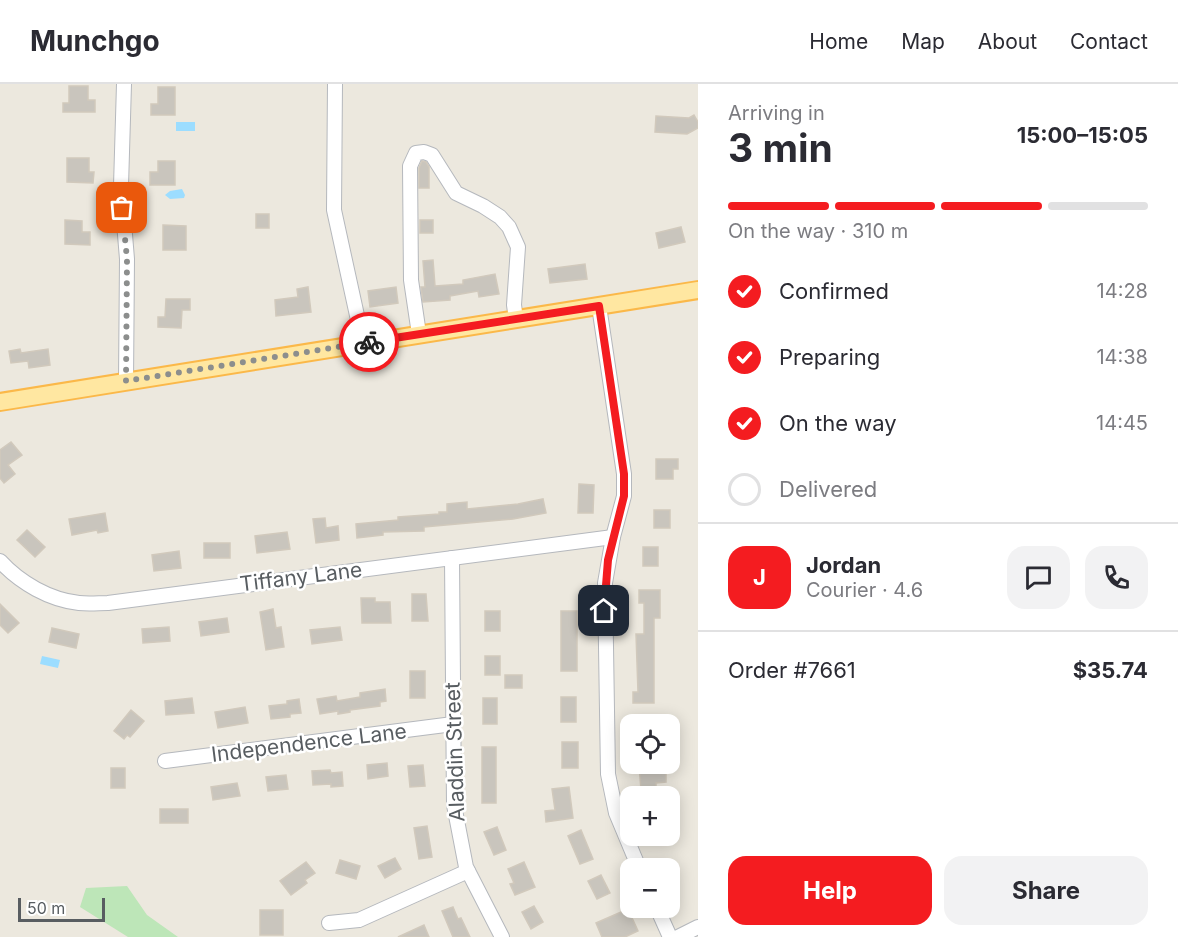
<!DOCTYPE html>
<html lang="en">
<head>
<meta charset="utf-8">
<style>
	:root { --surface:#fff; --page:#f2f2f3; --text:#2b2b33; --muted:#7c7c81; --line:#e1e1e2; --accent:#f41c20 }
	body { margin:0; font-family:Inter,sans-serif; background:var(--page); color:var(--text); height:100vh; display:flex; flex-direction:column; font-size:22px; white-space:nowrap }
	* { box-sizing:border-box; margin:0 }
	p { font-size:20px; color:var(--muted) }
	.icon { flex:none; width:33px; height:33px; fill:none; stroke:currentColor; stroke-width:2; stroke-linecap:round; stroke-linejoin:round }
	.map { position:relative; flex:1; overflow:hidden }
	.panel { display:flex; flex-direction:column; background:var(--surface); width:480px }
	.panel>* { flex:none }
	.tools { position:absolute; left:620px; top:630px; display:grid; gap:12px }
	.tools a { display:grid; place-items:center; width:60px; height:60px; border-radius:12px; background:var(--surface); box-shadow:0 3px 15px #0003; font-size:30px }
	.scale { position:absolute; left:18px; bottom:15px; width:87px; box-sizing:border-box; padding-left:6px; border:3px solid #585d61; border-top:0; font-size:16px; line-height:21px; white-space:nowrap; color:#585d61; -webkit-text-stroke:4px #fff; paint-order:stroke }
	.pin { position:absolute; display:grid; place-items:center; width:51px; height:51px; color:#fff; margin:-26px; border-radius:12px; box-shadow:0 3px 9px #0006 }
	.courier { position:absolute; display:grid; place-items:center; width:60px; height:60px; margin:-30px; border:4px solid #f41c20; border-radius:50%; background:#fff; color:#222; box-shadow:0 2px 8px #0007 }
	.summary em { font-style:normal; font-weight:700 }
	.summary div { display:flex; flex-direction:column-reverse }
	.summary { display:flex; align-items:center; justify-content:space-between; height:102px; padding:0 30px }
	h1 { font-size:39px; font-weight:700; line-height:45px }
	.bar { display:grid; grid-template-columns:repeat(4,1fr); gap:9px 6px; align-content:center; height:72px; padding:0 30px }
	.bar i { height:8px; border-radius:4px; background:var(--line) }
	.bar .current { background:var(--accent) }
	.bar p { grid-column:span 4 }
	.line { display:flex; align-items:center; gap:15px; padding:0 30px; border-top:2px solid var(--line) }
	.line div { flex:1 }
	.round { display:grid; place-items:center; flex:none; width:63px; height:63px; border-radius:18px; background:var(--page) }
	ol { padding:0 30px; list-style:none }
	li { display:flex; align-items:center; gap:18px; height:66px }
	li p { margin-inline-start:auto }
	li .icon { padding:6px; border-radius:50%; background:var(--accent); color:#fff; stroke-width:4 }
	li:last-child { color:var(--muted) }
	li i { width:33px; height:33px; border:3px solid var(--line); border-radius:50% }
	.button { display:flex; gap:12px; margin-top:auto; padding:12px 30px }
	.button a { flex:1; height:69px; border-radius:18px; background:var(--accent); color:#fff; font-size:24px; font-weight:700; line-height:69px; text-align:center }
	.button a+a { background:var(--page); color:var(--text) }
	header { display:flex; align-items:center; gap:36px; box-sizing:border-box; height:84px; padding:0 30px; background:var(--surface); border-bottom:2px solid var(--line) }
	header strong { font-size:28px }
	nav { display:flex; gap:33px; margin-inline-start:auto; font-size:21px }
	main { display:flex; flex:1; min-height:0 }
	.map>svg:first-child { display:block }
	.green { fill:#bde6b8 }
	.water { fill:#9cddff }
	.building { fill:#c9c5bd; stroke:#d1c9bc; stroke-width:1.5 }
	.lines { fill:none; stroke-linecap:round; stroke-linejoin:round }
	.minor-casing { stroke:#b5b8bd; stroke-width:16 }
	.major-casing { stroke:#fbb849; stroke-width:20 }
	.minor { stroke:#fff; stroke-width:14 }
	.major { stroke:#ffe7a1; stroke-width:16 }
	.done { stroke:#8c8e8d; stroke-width:6; stroke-dasharray:0 10.8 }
	.route { stroke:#f41c20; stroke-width:8 }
	.labels { text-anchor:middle; stroke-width:5; stroke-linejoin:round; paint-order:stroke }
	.street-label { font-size:21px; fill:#585d61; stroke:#fff }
</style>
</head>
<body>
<header>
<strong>Munchgo</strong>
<nav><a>Home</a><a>Map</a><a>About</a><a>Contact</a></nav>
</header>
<main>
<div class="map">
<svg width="698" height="853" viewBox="0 0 698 853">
	<rect width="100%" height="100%" fill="#ece8de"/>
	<polygon class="green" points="127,802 147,831 178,853 128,853 80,823 86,804"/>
	<g class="water">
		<rect x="176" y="38" width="19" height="9"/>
		<polygon points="182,105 185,111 184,114 170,115 165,111 170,107"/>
		<polygon points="42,572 60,576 58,584 40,580"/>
	</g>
	<g class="building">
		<polygon points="69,2 88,2 88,16 95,16 95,28 63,28 63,19 69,19"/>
		<polygon points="158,3 175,3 175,31 151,31 151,20 158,20"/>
		<polygon points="694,31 698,38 698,44 687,50 655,48 656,32 689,34"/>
		<polygon points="67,74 89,74 89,88 94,88 93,99 67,98"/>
		<polygon points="158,77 175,77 175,101 150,101 150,88 158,88"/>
		<polygon points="422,77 426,78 429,83 429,104 419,104 419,84"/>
		<rect x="256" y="130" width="13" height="14"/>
		<polygon points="65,136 82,137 82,148 90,148 90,161 65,160"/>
		<rect x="420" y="136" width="13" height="13"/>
		<polygon points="163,141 186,142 186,166 163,166"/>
		<polygon points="681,143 685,158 659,164 656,149"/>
		<polygon points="433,176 435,202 463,200 463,196 495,190 499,210 479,213 478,207 450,212 450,216 423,218 421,203 425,203 423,177"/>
		<polygon points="585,180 587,195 550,199 548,185"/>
		<polygon points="308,203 311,228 276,232 275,216 298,213 297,205"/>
		<polygon points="396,203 398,219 370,223 368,207"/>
		<polygon points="166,215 190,215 190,226 182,226 181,244 158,243 158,233 165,233"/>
		<polygon points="20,265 21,269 48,265 50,281 29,284 28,277 11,279 9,267"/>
		<polygon points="11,358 22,371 8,381 15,390 4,399 0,394 0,366"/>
		<polygon points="656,375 678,375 678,385 673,385 673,395 656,395"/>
		<polygon points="579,400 594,401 593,429 578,429"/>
		<polygon points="543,415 546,429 513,435 424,443 424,447 383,448 383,451 357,454 356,440 398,436 398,433 439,430 439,428 447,428 447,420 467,418 467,425 518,420"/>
		<rect x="654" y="426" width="16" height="18"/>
		<polygon points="105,429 108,447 98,449 97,446 72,451 69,435"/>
		<polygon points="325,434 326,444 338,442 339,456 316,459 313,435"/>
		<polygon points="27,446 45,463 35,473 17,456"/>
		<polygon points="287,448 290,465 257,469 255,452"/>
		<rect x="204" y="459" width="26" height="15"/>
		<rect x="643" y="463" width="15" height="19"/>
		<polygon points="179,467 181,484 154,487 152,471"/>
		<polygon points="639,506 660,506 660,534 654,534 654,619 633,619 633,608 638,608 636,550 644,550 644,519 639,519"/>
		<polygon points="412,510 426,510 428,537 412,537"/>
		<polygon points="361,514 375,514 375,518 390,518 391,539 362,539"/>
		<polygon points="0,520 19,539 8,549 0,541"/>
		<polygon points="273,525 276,544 281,543 284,563 266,566 260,528"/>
		<rect x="485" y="527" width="15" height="20"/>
		<rect x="561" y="527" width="16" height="60"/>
		<polygon points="227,534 229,548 201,552 199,538"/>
		<polygon points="169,543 170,557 143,559 142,545"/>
		<polygon points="340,543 342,556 312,560 310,546"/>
		<polygon points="52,544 79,550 76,564 49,558"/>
		<rect x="485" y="572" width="15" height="19"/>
		<rect x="410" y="587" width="15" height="27"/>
		<rect x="505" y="591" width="17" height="13"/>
		<polygon points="385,605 386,617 380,618 380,622 350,626 350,628 338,630 338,627 320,630 317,615 336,612 337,617 360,613 360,609"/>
		<rect x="561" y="613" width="15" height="25"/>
		<polygon points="192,614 194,629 166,631 165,617"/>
		<rect x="483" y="614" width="14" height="26"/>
		<polygon points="299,615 301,629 290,630 290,633 271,635 269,622 287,620 287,617"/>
		<polygon points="245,623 248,639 218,644 215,628"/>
		<polygon points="131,626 144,637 130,653 127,651 124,655 114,647"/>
		<rect x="562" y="658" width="16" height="26"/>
		<rect x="482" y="663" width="14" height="56"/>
		<polygon points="387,679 388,692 368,695 367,681"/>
		<polygon points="639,680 655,680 655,683 666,682 666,698 656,699 656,706 641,706"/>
		<polygon points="423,681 425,702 410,703 408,682"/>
		<rect x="111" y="684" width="14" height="20"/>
		<polygon points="330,686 331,689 342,688 343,702 331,703 331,700 313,701 312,687"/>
		<polygon points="286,691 288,705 268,707 266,693"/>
		<polygon points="237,699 240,712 213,716 211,703"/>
		<polygon points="569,703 573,734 546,738 545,727 555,726 552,705"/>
		<rect x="160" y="725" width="28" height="14"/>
		<polygon points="427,742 432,773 419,775 414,744"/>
		<polygon points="497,743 506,766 494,771 484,748"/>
		<polygon points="581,746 593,775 580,780 568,752"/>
		<polygon points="395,774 401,785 385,794 378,782"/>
		<polygon points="340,776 360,782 356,795 336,789"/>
		<polygon points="306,778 315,789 305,796 307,799 291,811 280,797"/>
		<polygon points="524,778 535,803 515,811 510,800 514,799 508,785"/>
		<polygon points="601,791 610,809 597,815 588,797"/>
		<polygon points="534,822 543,838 531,845 522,828"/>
		<polygon points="453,823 458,835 461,834 470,853 453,853 442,827"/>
		<polygon points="628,825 638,847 625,853 602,853 596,839"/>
		<rect x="260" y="826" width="23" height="25"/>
		<polygon points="424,841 429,853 398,853"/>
	</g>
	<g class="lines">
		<g class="minor-casing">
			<g id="minor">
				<polyline points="124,0 121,102 127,175 126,297"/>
				<polyline points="335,0 334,126 363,259"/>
				<polyline points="599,222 624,390 624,412 613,453 605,499 608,690 616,729 639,784"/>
				<polyline points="419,250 411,196 410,82 416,69 424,68 432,71 456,109 483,122 500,133 509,143 518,163 514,221 516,235"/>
				<polyline points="452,474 454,721 466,783 502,853"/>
				<path d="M 0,477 C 20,499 50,516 79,519 C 89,520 99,519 108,519 L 613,453"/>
				<polyline points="165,677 453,640"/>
				<polyline points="657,824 670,853"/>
				<polyline points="329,839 359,836 468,787"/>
				<polyline points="678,853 698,843"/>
			</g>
		</g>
		<g class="major-casing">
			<polyline id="major" points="0,318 698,206"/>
		</g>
		<use href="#minor" class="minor"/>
		<use href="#major" class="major"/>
	</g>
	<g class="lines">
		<polyline class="done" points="122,124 127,175 126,297 369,258"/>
		<polyline class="route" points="369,258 599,222 624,390 624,412 608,476 604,527"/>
	</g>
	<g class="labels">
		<g class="street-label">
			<text transform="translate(301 493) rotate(-7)" y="7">Tiffany Lane</text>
			<text transform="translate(309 659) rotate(-7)" y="7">Independence Lane</text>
			<text transform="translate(455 668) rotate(-92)" y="7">Aladdin Street</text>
		</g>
	</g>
</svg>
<div class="tools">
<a><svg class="icon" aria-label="locate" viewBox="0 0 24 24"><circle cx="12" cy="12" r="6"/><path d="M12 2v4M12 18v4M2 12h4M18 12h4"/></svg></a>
<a>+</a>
<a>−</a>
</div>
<div class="scale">50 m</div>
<div class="pin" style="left:122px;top:124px;background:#ea580c"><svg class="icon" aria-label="bag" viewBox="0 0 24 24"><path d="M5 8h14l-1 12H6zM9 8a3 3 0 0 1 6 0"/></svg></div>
<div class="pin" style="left:604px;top:527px;background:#1f2937"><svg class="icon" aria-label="home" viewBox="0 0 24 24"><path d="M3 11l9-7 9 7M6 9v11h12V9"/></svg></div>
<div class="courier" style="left:369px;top:258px"><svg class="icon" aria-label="bike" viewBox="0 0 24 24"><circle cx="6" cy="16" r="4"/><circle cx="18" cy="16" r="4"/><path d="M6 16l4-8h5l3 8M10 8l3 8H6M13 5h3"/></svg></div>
</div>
<section class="panel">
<div class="summary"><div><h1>3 min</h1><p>Arriving in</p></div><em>15:00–15:05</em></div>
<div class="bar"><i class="current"></i><i class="current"></i><i class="current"></i><i></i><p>On the way · 310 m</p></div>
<ol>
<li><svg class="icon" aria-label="check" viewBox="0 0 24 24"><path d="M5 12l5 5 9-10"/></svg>Confirmed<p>14:28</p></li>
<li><svg class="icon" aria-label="check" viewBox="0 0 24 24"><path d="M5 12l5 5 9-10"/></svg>Preparing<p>14:38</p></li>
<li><svg class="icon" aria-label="check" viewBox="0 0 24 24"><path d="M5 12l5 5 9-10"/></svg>On the way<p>14:45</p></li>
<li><i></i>Delivered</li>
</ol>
<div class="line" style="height:108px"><b class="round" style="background:var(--accent);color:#fff">J</b><div><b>Jordan</b><p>Courier · 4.6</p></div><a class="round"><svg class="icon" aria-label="chat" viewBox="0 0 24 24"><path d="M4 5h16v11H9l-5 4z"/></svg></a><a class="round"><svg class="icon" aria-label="phone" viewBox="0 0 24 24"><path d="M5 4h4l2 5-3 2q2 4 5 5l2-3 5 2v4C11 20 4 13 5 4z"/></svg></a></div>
<div class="line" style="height:78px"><div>Order #7661</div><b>$35.74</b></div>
<div class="button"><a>Help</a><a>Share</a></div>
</section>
</main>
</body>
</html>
